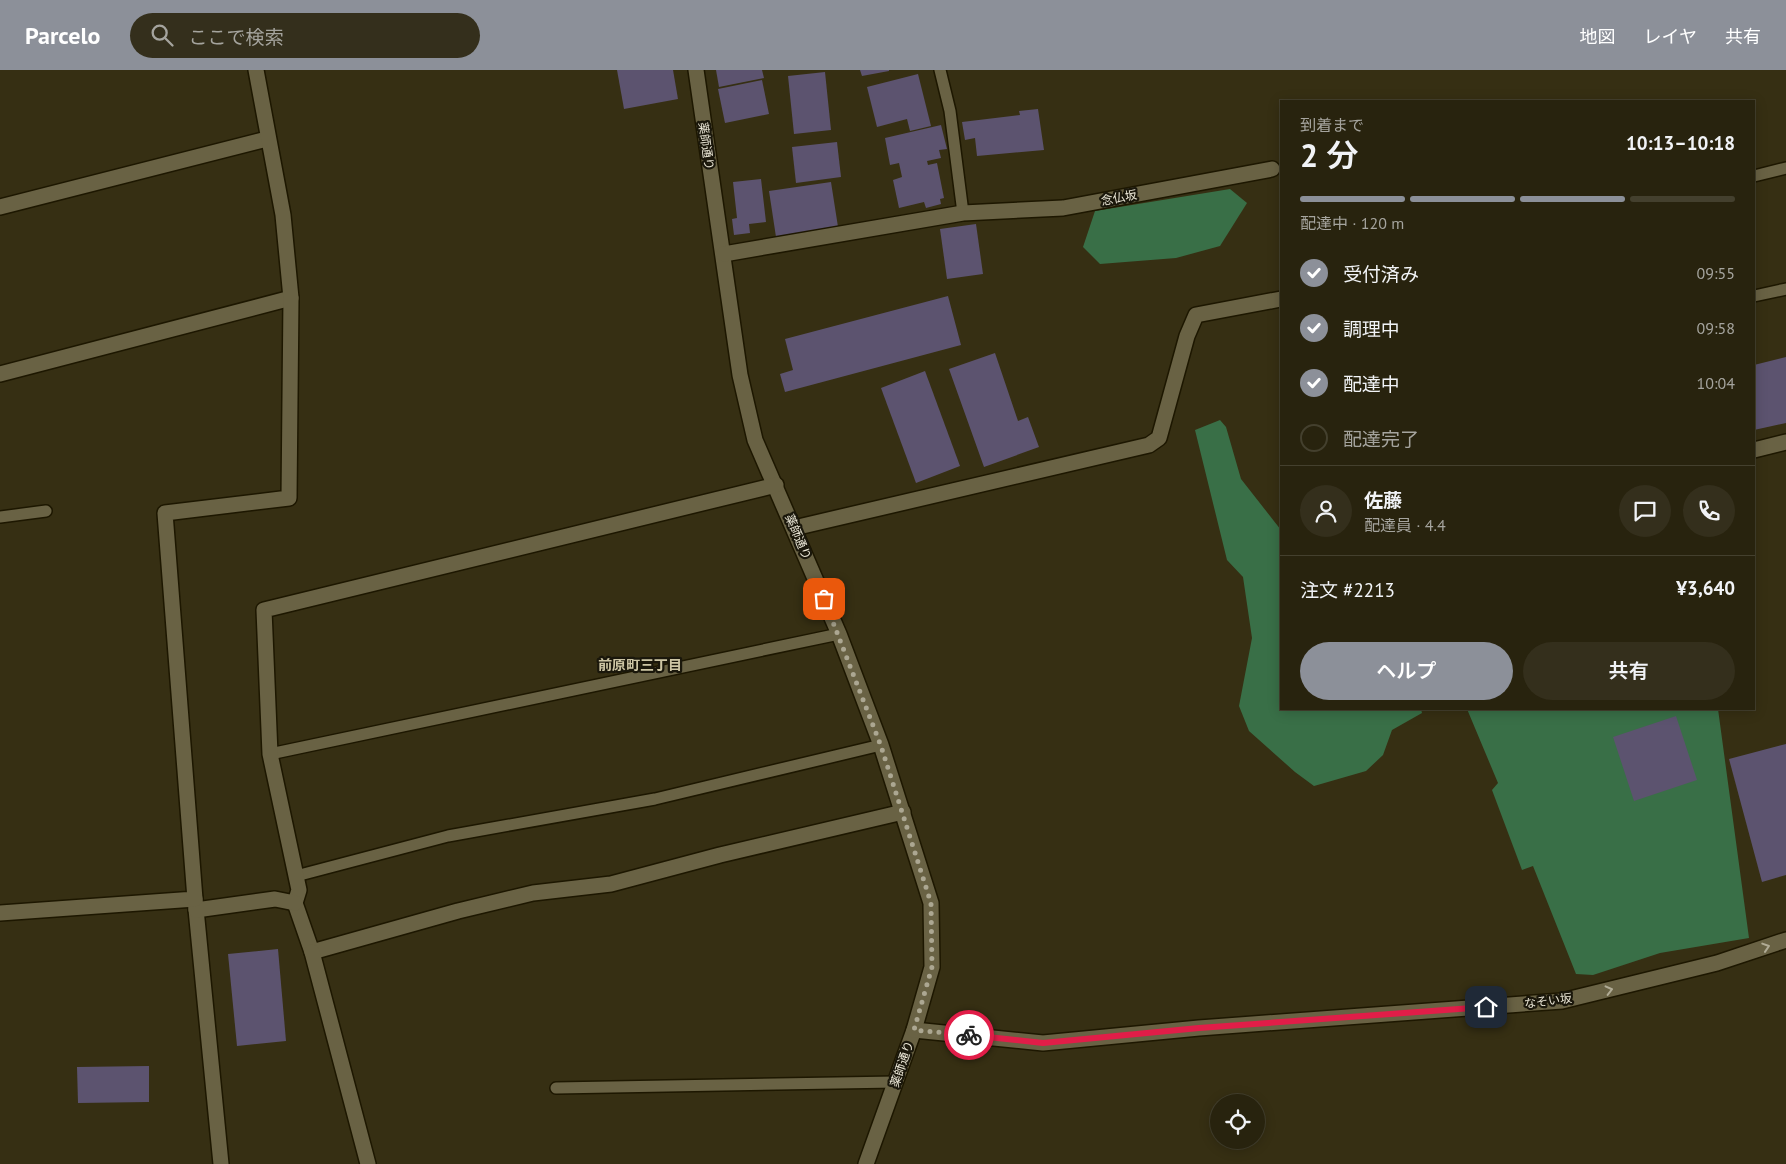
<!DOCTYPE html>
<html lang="ja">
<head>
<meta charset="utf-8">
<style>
	:root { --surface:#28230e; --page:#342f1c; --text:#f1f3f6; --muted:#a5a49e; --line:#44402e; --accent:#8c9099 }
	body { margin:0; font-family:"PT Sans","Noto Sans JP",sans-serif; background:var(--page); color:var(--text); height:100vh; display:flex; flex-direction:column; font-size:19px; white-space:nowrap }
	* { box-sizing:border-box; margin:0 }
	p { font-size:16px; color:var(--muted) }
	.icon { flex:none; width:28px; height:28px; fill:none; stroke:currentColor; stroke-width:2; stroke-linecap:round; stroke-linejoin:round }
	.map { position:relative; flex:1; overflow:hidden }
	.drawer { position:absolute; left:1280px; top:30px; width:475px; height:610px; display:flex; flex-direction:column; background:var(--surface); border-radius:0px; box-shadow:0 2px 12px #0003,0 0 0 1px var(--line) }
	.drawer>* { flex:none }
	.fabs { position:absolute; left:1210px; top:1024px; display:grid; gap:10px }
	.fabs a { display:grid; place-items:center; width:55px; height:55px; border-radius:50%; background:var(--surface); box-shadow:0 2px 12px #0003,0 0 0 1px var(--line); font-size:25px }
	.pin { position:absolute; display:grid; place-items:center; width:42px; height:42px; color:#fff; margin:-21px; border-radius:10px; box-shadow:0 2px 8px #0006 }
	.courier { position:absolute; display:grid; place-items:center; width:50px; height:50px; margin:-25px; border:4px solid #e11d48; border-radius:50%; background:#fff; color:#222; box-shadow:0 1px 6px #0007 }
	.head em { font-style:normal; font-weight:600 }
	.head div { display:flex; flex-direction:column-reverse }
	.head { display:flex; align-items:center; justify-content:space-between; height:85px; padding:0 20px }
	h1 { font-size:32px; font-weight:600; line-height:38px }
	.bar { display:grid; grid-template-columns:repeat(4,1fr); gap:8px 5px; align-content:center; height:60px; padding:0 20px }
	.bar i { height:6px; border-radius:4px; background:var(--line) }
	.bar .on { background:var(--accent) }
	.bar p { grid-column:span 4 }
	.line { display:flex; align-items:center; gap:12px; padding:0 20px; border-top:1px solid var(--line) }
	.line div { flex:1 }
	.round { display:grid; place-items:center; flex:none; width:52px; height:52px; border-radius:26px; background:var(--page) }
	ol { padding:0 20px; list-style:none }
	li { display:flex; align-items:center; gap:15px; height:55px }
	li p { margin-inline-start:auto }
	li .icon { padding:5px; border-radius:50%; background:var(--accent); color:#fff; stroke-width:4 }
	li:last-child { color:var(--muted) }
	li i { width:28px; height:28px; border:2px solid var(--line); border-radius:50% }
	.action { display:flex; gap:10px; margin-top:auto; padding:10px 20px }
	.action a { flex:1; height:58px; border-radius:30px; background:var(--accent); color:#fff; font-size:20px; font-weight:600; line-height:58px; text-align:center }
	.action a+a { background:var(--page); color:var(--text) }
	header { display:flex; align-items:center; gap:30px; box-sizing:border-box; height:70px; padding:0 25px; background:var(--accent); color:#fff }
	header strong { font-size:24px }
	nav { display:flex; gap:28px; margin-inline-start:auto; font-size:18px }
	.search { width:350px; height:45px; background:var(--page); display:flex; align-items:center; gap:12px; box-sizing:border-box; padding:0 18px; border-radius:28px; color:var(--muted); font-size:19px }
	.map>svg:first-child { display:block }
	.forest { fill:#396f47 }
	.building { fill:#5c536f }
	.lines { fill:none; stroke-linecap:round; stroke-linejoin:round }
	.lane-casing { stroke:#1d1700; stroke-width:14 }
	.street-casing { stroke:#1d1700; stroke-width:18 }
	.lane { stroke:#696244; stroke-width:11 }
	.street { stroke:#696244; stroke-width:15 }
	.oneway { stroke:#b0ab95 }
	.done { stroke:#aca792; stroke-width:5; stroke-dasharray:0 9 }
	.route { stroke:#e11d48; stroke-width:6 }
	.labels { text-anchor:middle; stroke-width:4.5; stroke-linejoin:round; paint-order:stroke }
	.street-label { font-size:12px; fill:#ebe7d7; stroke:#1a170b }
	.neighbourhood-label { font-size:14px; font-weight:bold; fill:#cec6a5; stroke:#1a170b }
</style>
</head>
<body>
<header>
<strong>Parcelo</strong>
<div class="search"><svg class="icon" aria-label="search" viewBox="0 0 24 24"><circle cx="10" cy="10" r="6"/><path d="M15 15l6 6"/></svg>ここで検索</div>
<nav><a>地図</a><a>レイヤ</a><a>共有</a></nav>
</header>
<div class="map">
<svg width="1786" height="1094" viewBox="0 0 1786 1094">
	<rect width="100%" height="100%" fill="#362f13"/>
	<g class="forest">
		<polygon points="1230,119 1247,133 1220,176 1176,188 1100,194 1083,177 1095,141"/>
		<polygon points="1220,350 1226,357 1241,409 1281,460 1281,639 1421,639 1422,643 1392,660 1383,685 1366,701 1314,716 1295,702 1249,661 1239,636 1252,568 1243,507 1227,490 1195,360"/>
		<polygon points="1467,639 1718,639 1749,868 1660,883 1593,905 1576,904 1533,796 1522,800 1492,720 1498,713"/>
	</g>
	<g class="building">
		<polygon points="617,0 673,0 678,29 624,39"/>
		<polygon points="716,0 762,0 764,8 719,17"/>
		<polygon points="860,0 889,0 889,1 862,6"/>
		<polygon points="825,2 831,60 794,64 788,6"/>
		<polygon points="918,4 931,56 910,61 907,49 877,57 867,17"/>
		<polygon points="762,10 769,44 725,53 718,19"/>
		<polygon points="1038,39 1044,80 977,86 975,68 965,70 962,52 1020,45 1019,41"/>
		<polygon points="941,55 947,79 939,80 941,88 927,91 928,95 937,93 944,128 940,129 941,134 926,138 924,132 899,138 893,110 902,107 899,93 890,95 885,68"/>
		<polygon points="837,72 841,107 796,113 792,77"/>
		<polygon points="761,109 766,152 749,154 750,163 734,165 732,149 737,148 733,112"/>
		<polygon points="831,112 838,157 776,167 769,121"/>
		<polygon points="976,154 983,204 947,209 940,159"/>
		<polygon points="948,226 961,275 785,322 780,304 793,300 785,269"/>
		<polygon points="995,283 1018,351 1028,347 1039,377 984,397 949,299"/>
		<polygon points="1786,287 1786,353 1754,360 1754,295"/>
		<polygon points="925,301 960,396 916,413 881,318"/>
		<polygon points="1676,646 1697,710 1634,731 1613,667"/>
		<polygon points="1786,674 1786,805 1762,812 1729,689"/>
		<polygon points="278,879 286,971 237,976 228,884"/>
		<polygon points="149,996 149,1032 78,1033 77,997"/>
	</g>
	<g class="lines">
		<g class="lane-casing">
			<g id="lane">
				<polyline points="940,0 950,41 963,143"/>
				<polyline points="1754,106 1786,98"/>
				<polyline points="1754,226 1786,219"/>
				<polyline points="0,447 46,441"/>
				<polyline points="270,684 839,564"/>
				<polyline points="296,806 448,766 655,729 881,675"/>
				<polyline points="556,1018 896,1012"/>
			</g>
		</g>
		<g class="street-casing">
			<g id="street">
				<polyline points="696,0 740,305 755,370 839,564 881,675 931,833 932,897 914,960 866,1094"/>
				<polyline points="0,137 267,69"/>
				<polyline points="724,184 963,143 1063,138 1272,99"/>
				<polyline points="0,304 291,228"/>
				<polyline points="1754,380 1786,372"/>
				<polyline points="776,415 264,540 270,684 299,820 295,833 312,882 458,841 533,823 611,814 720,785 903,742"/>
				<polyline points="794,458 1149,375 1159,368 1187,266 1196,245 1281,229"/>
				<polyline points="195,829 221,1094"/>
				<polyline points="196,840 275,829 295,833"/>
				<polyline points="0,843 195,829 165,443 289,428 291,228 283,145 256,0"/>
				<polyline points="312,882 368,1094"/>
				<polyline points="914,960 1043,973 1199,958 1562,931 1717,893 1786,870"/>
			</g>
		</g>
		<use href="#lane" class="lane"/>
		<use href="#street" class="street"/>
	</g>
	<defs><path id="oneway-chevron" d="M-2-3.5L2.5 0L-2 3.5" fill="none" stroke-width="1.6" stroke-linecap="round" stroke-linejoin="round" transform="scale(1.25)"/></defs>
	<g class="oneway">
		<use href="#oneway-chevron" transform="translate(1766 877) rotate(-18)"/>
		<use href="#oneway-chevron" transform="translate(1609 920) rotate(-14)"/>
	</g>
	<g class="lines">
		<polyline class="done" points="824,529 881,676 931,833 932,897 914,960 969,965"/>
		<polyline class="route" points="969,965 1043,973 1199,958 1486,937"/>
	</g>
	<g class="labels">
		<g class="street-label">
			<text transform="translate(706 76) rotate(82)" y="4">薬師通り</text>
			<text transform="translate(1119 128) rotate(-11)" y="4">念仏坂</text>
			<text transform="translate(798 467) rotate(67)" y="4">薬師通り</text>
			<text transform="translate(1548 931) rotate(-7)" y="4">なそい坂</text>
			<text transform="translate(902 994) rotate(-71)" y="4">薬師通り</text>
		</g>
		<g class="neighbourhood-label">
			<text x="640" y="600">前原町三丁目</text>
		</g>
	</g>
</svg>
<div class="fabs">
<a><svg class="icon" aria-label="locate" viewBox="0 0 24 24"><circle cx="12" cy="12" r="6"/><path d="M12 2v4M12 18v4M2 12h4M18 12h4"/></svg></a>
</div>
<div class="pin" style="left:824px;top:529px;background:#ea580c"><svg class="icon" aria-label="bag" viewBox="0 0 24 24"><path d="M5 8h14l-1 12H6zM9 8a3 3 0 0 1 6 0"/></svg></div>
<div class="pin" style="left:1486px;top:937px;background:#1f2937"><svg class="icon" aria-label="home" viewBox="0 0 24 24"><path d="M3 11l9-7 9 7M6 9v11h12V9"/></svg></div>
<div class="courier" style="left:969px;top:965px"><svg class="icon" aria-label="bike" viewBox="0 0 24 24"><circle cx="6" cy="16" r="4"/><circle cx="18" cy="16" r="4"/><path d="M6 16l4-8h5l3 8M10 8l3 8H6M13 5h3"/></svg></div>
<section class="drawer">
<div class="head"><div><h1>2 分</h1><p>到着まで</p></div><em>10:13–10:18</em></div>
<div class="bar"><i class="on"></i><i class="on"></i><i class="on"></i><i></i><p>配達中 · 120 m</p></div>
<ol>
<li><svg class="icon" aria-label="check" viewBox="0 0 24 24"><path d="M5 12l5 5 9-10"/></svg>受付済み<p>09:55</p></li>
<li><svg class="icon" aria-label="check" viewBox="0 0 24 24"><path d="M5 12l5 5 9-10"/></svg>調理中<p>09:58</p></li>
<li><svg class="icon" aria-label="check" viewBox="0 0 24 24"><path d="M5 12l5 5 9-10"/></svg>配達中<p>10:04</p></li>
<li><i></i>配達完了</li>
</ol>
<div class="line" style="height:90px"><a class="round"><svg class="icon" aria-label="person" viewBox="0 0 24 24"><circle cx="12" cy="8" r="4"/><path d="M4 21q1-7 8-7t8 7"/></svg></a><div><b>佐藤</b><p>配達員 · 4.4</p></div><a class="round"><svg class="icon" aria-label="chat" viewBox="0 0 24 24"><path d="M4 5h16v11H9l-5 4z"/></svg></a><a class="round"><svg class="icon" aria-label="phone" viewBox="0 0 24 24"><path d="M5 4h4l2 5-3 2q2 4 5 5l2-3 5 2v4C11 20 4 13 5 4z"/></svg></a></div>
<div class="line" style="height:65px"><div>注文 #2213</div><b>¥3,640</b></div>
<div class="action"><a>ヘルプ</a><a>共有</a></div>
</section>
</div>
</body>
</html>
